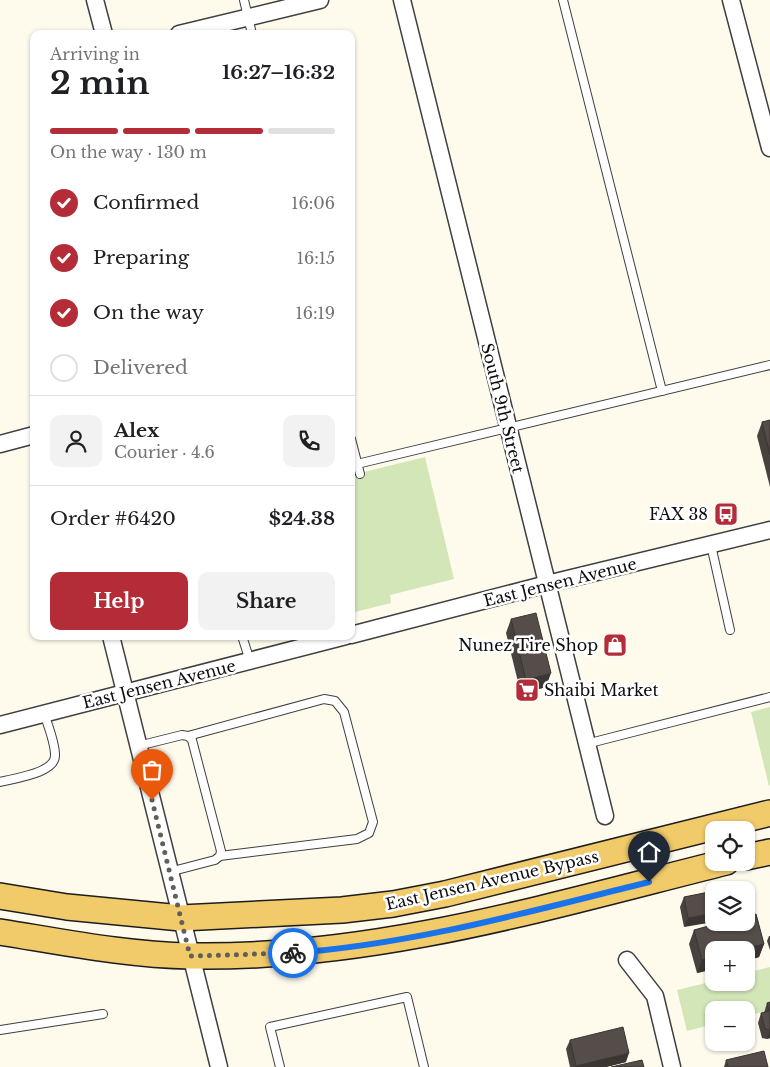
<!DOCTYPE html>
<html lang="en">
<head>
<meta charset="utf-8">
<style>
	:root { --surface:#fff; --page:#f2f2f2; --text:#202124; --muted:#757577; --line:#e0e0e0; --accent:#b32c38 }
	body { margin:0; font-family:"Libre Baskerville",serif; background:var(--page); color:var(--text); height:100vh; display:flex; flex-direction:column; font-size:19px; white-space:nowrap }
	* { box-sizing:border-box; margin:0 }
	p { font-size:16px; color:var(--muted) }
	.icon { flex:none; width:28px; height:28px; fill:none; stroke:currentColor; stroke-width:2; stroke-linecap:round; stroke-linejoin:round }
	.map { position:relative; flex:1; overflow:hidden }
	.drawer { position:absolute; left:30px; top:30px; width:325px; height:610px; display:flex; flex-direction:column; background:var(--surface); border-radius:10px; box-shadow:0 1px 4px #0004 }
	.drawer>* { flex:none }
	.tools { position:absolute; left:705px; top:821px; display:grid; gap:10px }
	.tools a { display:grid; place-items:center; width:50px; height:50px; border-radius:10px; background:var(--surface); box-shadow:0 1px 4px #0004; font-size:25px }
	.pin { position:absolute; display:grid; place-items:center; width:42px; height:42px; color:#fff; margin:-51px -21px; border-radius:50% 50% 50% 0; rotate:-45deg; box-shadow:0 0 5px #0007 }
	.pin .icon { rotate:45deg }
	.courier { position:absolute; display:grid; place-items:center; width:50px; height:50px; margin:-25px; border:4px solid #1a73e8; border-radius:50%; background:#fff; color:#222; box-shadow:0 1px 6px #0007 }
	.headline em { font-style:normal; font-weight:800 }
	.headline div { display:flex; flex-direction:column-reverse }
	.headline { display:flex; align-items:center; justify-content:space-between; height:85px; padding:0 20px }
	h1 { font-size:32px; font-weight:800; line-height:38px }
	.bar { display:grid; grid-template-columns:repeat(4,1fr); gap:8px 5px; align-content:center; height:60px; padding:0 20px }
	.bar i { height:6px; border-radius:4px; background:var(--line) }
	.bar .selected { background:var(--accent) }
	.bar p { grid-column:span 4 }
	.line { display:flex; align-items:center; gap:12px; padding:0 20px; border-top:1px solid var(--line) }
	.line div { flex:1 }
	.round { display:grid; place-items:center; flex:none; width:52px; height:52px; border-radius:10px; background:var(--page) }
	ol { padding:0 20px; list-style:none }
	li { display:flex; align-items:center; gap:15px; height:55px }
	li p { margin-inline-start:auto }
	li .icon { padding:5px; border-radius:50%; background:var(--accent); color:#fff; stroke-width:4 }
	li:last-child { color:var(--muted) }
	li i { width:28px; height:28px; border:2px solid var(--line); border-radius:50% }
	.cta { display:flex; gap:10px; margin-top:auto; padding:10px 20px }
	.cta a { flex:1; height:58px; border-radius:10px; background:var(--accent); color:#fff; font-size:20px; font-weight:800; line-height:58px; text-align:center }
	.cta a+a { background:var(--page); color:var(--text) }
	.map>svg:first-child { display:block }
	.grass { fill:#d2e6b8 }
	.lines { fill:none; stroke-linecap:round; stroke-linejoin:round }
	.service-casing { stroke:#3f3f3f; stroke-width:10 }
	.minor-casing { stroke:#3f3f3f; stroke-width:19 }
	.primary-casing { stroke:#1d1d1d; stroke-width:28 }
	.service { stroke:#fff; stroke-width:8 }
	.minor { stroke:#fff; stroke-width:16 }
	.primary { stroke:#f1ca69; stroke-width:25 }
	.wall { fill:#48423f }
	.shaded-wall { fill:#3b3633 }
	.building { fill:#544d49; stroke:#3b3633 }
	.done { stroke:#615f5a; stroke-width:5; stroke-dasharray:0 9 }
	.route { stroke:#1a73e8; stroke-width:6 }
	.labels { text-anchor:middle; stroke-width:5; stroke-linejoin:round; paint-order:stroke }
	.street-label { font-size:16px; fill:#0c0c0c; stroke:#fff }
	.poi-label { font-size:16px; fill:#0c0c0c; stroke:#fff; text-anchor:end }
</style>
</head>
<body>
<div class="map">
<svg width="770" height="1067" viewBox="0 0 770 1067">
	<rect width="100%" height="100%" fill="#fefaec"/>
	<g class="grass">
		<polygon points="351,440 360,473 425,457 454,579 390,595 391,603 351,613"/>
		<polygon points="770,707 770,785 769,786 751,712"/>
		<polygon points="770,967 770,1010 746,1016 746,1010 714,1010 714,1024 687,1031 677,990 714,981 746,982 746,973"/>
	</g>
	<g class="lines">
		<g class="service-casing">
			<g id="service">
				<polyline points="244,0 252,34"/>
				<polyline points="563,0 662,391"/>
				<polyline points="351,439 360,474"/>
				<polyline points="357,464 770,365"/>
				<polyline points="711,545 730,630"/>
				<polyline points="242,636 250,661"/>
				<polyline points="188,736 324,699 335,701 344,712 373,822 369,833 357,839 220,856"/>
				<polyline points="586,744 770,697"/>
				<polyline points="138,746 182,735 188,736 192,740 221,851 220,856 215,860 169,872"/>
				<path d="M 0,782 C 15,778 56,773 55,755 C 55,742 48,726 44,713"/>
				<polyline points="0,1030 103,1014"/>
				<polyline points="280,1067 270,1027 407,997 424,1067"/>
			</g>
		</g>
		<g class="minor-casing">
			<g id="minor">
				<polyline points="95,0 104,34"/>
				<polyline points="402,0 605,816"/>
				<polyline points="731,0 770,148"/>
				<polyline points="179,34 320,0"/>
				<polyline points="0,444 34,435"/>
				<polyline points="351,635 547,584 770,530"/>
				<polyline points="111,636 219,1067"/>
				<polyline points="0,725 346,636"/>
				<polyline points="627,960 655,996 672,1067"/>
			</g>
		</g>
		<g class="primary-casing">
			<g id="primary">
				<polyline points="746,857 770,852"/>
				<polyline points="0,896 67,907 181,918 342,910 393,904 445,894 770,813"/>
				<path d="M 0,932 C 63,942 127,955 191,956 C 375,959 550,906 726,862"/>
			</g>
		</g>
		<use href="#service" class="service"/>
		<use href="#minor" class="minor"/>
		<use href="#primary" class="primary"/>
	</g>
	<g class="wall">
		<polygon points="770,420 770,487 757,436 762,422"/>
		<polygon points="511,619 546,687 521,694 506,633"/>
		<polygon points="714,891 684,927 680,907 684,897"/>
		<polygon points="756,914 764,944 759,957 746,961 746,950 714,950 714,969 697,973 689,944 694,930 723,922 746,922 746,917"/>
		<polygon points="769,936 770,936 770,950 767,941"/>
		<polygon points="770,1002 770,1038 767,1039 762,1038 758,1023 761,1013 764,1013 767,1003"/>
		<polygon points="570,1040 626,1062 606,1067 570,1067 566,1049"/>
		<polygon points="726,1060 768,1067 724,1067"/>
	</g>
	<g class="shaded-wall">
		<polygon points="551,673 546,687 521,694 526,680"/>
		<polygon points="714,913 714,922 684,927 688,918"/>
		<polygon points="764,944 759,957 746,961 746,950 739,950"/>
		<polygon points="714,957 714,969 697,973 702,960"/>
		<polygon points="770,1030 770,1038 767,1039"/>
		<polygon points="629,1053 626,1062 606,1067 575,1067 576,1066"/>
	</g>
	<g class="building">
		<polygon points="770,420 770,455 762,422"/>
		<polygon points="536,613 551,673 526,680 511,619"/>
		<polygon points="714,891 714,913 688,918 684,897"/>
		<polygon points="756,914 764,944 739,950 714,950 714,957 702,960 694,930 723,922 746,922 746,917"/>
		<polygon points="770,1002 770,1030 765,1029 761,1013 769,1011 767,1003"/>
		<polygon points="623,1027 629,1053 576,1066 570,1040"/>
		<polygon points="764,1051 768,1067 728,1067 726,1060"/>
		<polygon points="642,1060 644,1067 611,1067"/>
	</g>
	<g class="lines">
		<polyline class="done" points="152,800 190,956 293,953"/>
		<path class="route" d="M 293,953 C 415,944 531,911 649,882"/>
	</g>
	<defs>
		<g id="bus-square" transform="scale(1.25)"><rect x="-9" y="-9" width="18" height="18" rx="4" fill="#b32c38" stroke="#fff"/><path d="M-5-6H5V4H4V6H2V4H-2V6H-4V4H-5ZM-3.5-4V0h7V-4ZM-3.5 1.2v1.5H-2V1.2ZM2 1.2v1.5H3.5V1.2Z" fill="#fff"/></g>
		<g id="shop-square" transform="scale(1.25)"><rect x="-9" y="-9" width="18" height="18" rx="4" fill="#b32c38" stroke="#fff"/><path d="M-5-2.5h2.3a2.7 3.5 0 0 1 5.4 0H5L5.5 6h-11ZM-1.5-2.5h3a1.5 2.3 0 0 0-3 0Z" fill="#fff"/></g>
		<g id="supermarket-square" transform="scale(1.25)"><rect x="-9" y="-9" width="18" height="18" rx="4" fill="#b32c38" stroke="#fff"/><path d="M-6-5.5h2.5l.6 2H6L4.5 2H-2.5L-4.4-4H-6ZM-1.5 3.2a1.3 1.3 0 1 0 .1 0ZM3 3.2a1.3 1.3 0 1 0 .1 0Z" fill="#fff"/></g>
	</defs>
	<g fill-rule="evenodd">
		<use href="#bus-square" x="726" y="514"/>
		<use href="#shop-square" x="615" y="645"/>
		<use href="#supermarket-square" x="527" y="690"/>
	</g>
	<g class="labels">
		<g class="street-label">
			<text transform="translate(503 408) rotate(76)" y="6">South 9th Street</text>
			<text transform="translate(560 582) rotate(-14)" y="6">East Jensen Avenue</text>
			<text transform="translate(159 684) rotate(-14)" y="6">East Jensen Avenue</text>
			<text transform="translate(492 880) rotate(-13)" y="6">East Jensen Avenue Bypass</text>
		</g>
		<g class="poi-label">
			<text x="708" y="520">FAX 38</text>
			<text x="598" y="651">Nunez Tire Shop</text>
			<text x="544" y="696" text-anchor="start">Shaibi Market</text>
		</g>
	</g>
</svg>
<div class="tools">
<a><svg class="icon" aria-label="locate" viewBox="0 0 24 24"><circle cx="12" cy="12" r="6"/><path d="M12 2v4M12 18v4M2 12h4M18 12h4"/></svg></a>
<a><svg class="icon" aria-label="layers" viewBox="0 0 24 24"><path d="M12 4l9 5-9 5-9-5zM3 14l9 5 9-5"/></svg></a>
<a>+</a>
<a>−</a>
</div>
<div class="pin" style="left:152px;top:800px;background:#ea580c"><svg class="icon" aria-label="bag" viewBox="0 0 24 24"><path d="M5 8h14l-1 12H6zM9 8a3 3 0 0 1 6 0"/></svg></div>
<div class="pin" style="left:649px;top:882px;background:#1f2937"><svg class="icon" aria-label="home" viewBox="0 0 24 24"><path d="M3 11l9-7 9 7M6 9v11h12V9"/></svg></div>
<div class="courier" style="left:293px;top:953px"><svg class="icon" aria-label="bike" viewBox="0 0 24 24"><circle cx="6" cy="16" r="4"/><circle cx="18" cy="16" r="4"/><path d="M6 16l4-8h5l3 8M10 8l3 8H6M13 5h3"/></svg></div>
<section class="drawer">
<div class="headline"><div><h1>2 min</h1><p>Arriving in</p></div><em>16:27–16:32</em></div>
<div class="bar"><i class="selected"></i><i class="selected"></i><i class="selected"></i><i></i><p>On the way · 130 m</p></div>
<ol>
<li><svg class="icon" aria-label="check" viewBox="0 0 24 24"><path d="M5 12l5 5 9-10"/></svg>Confirmed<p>16:06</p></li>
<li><svg class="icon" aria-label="check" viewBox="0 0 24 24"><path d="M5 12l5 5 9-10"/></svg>Preparing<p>16:15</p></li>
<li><svg class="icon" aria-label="check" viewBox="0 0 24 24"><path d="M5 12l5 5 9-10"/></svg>On the way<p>16:19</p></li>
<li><i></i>Delivered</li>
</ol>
<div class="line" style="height:90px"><a class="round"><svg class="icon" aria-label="person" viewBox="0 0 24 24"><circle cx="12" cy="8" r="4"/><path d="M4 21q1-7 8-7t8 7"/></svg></a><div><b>Alex</b><p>Courier · 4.6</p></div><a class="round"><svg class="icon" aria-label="phone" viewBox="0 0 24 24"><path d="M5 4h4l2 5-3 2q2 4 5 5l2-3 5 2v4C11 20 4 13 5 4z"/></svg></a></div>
<div class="line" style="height:65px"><div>Order #6420</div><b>$24.38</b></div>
<div class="cta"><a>Help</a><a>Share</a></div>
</section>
</div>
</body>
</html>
